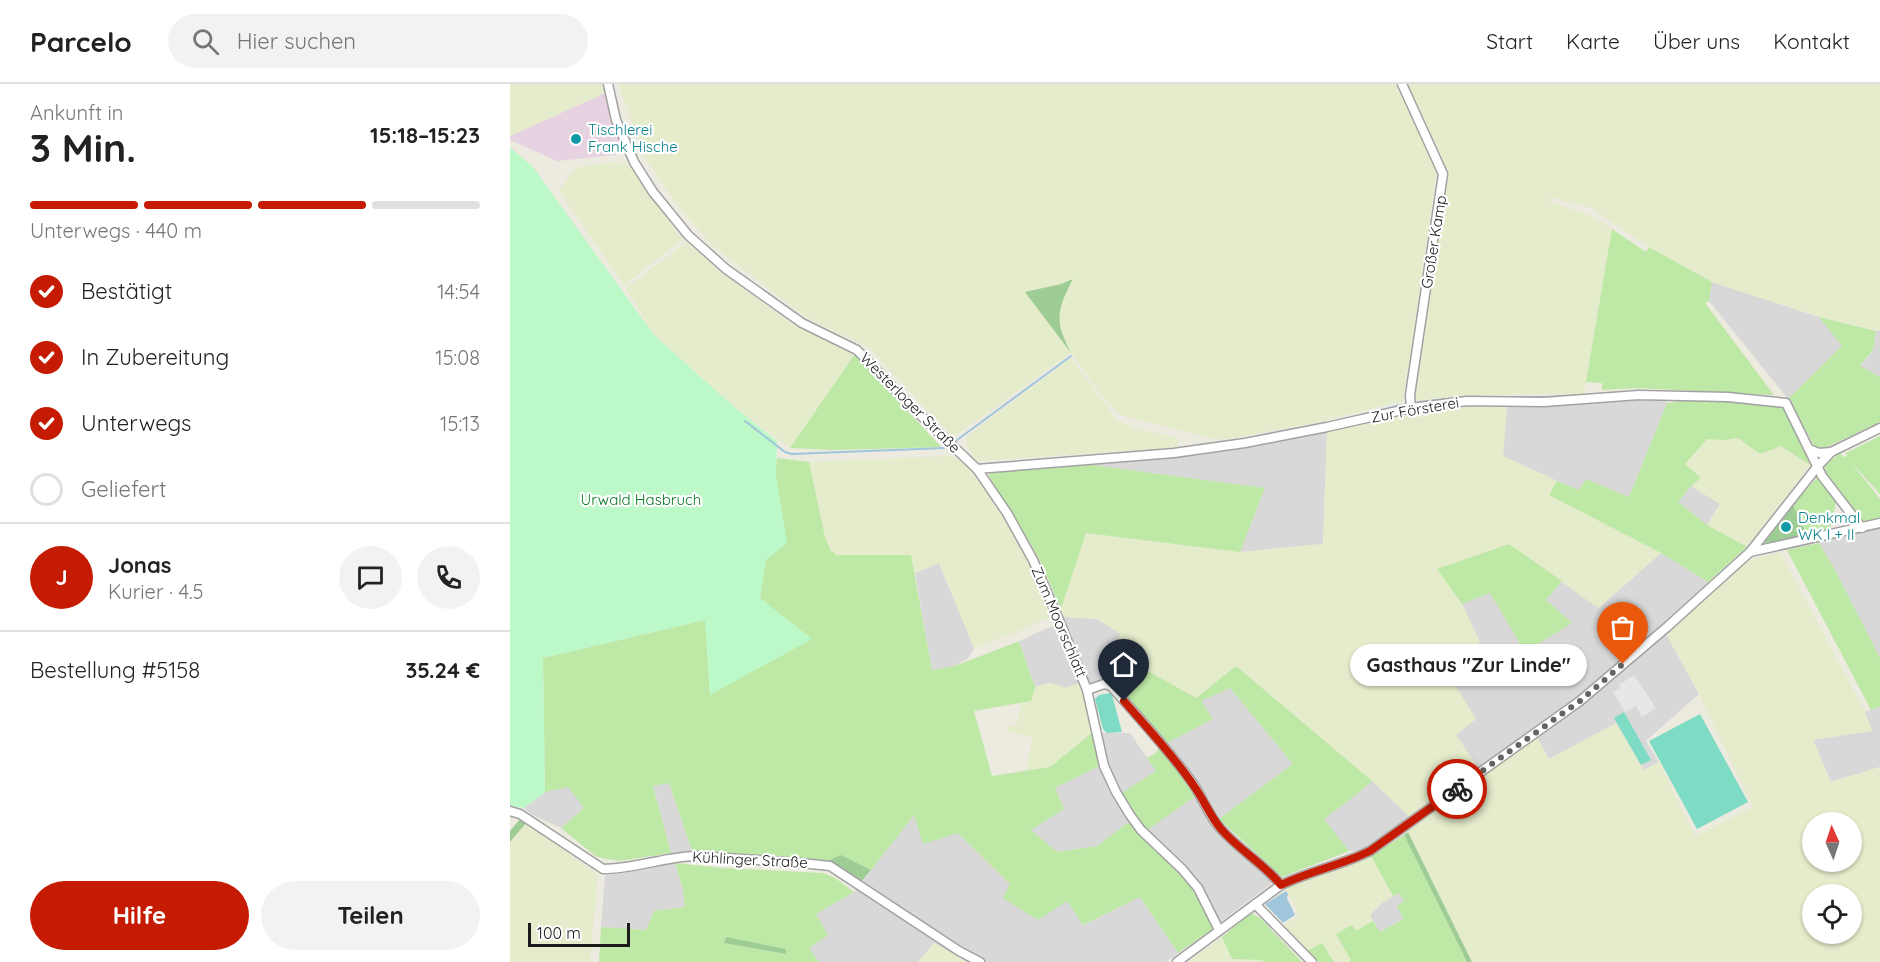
<!DOCTYPE html>
<html lang="de">
<head>
<meta charset="utf-8">
<style>
	:root { --surface:#fff; --page:#f2f2f2; --text:#222; --muted:#767676; --line:#e0e0e0; --accent:#c41b02 }
	body { margin:0; font-family:Quicksand,sans-serif; background:var(--page); color:var(--text); height:100vh; display:flex; flex-direction:column; font-size:22px; white-space:nowrap }
	* { box-sizing:border-box; margin:0 }
	p { font-size:20px; color:var(--muted) }
	.icon { flex:none; width:33px; height:33px; fill:none; stroke:currentColor; stroke-width:2; stroke-linecap:round; stroke-linejoin:round }
	.map { position:relative; flex:1; overflow:hidden }
	.panel { display:flex; flex-direction:column; background:var(--surface); width:510px }
	.panel>* { flex:none }
	.needle { width:39px; rotate:357deg }
	.fabs { position:absolute; left:1292px; top:728px; display:grid; gap:12px }
	.fabs a { display:grid; place-items:center; width:60px; height:60px; border-radius:50%; background:var(--surface); box-shadow:0 2px 4px #0004; font-size:30px }
	.scale { position:absolute; left:18px; bottom:15px; width:102px; box-sizing:border-box; padding-left:6px; border:3px solid #1b1b1b; border-top:0; font-size:16px; line-height:21px; white-space:nowrap; color:#1b1b1b; -webkit-text-stroke:4px #fff; paint-order:stroke }
	.pin { position:absolute; display:grid; place-items:center; width:51px; height:51px; color:#fff; margin:-62px -26px; border-radius:50% 50% 50% 0; rotate:-45deg; box-shadow:0 0 6px #0007 }
	.pin .icon { rotate:45deg }
	.courier { position:absolute; display:grid; place-items:center; width:60px; height:60px; margin:-30px; border:4px solid #c41b02; border-radius:50%; background:#fff; color:#222; box-shadow:0 2px 8px #0007 }
	.bubble { position:absolute; height:42px; border-radius:21px; background:var(--surface); box-shadow:0 2px 4px #0004; font-size:20px; font-weight:800; line-height:42px; text-align:center }
	.summary em { font-style:normal; font-weight:800 }
	.summary div { display:flex; flex-direction:column-reverse }
	.summary { display:flex; align-items:center; justify-content:space-between; height:102px; padding:0 30px }
	h1 { font-size:39px; font-weight:800; line-height:45px }
	.bar { display:grid; grid-template-columns:repeat(4,1fr); gap:9px 6px; align-content:center; height:72px; padding:0 30px }
	.bar i { height:8px; border-radius:4px; background:var(--line) }
	.bar .selected { background:var(--accent) }
	.bar p { grid-column:span 4 }
	.line { display:flex; align-items:center; gap:15px; padding:0 30px; border-top:2px solid var(--line) }
	.line div { flex:1 }
	.round { display:grid; place-items:center; flex:none; width:63px; height:63px; border-radius:32px; background:var(--page) }
	ol { padding:0 30px; list-style:none }
	li { display:flex; align-items:center; gap:18px; height:66px }
	li p { margin-inline-start:auto }
	li .icon { padding:6px; border-radius:50%; background:var(--accent); color:#fff; stroke-width:4 }
	li:last-child { color:var(--muted) }
	li i { width:33px; height:33px; border:3px solid var(--line); border-radius:50% }
	.action { display:flex; gap:12px; margin-top:auto; padding:12px 30px }
	.action a { flex:1; height:69px; border-radius:36px; background:var(--accent); color:#fff; font-size:24px; font-weight:800; line-height:69px; text-align:center }
	.action a+a { background:var(--page); color:var(--text) }
	header { display:flex; align-items:center; gap:36px; box-sizing:border-box; height:84px; padding:0 30px; background:var(--surface); border-bottom:2px solid var(--line) }
	header strong { font-size:28px }
	nav { display:flex; gap:33px; margin-inline-start:auto; font-size:21px }
	.search { width:420px; height:54px; background:var(--page); display:flex; align-items:center; gap:15px; box-sizing:border-box; padding:0 21px; border-radius:33px; color:var(--muted); font-size:22px }
	main { display:flex; flex:1; min-height:0 }
	.map>svg:first-child { display:block }
	.residential { fill:#d9d8d8 }
	.industrial { fill:#e6d2e0 }
	.farmland { fill:#e5eccb; fill-rule:evenodd }
	.grass { fill:#bde8a5; fill-rule:evenodd }
	.forest { fill:#9ecc95 }
	.park { fill:#bcf8c8 }
	.pitch { fill:#7edcc4 }
	.parking { fill:#e7e7e7 }
	.water { fill:#a0c6db }
	.lines { fill:none; stroke-linecap:round; stroke-linejoin:round }
	.stream { stroke:#a0c6db; stroke-width:2 }
	.minor-casing { stroke:#a2a2a2; stroke-width:11 }
	.minor { stroke:#fff; stroke-width:8 }
	.done { stroke:#646360; stroke-width:6; stroke-dasharray:0 10.8 }
	.route { stroke:#c41b02; stroke-width:8 }
	.culture-dot { fill:#0f9aa8; stroke:#fff; stroke-width:2 }
	.labels { text-anchor:middle; stroke-width:4.5; stroke-linejoin:round; paint-order:stroke }
	.culture-label { font-size:15px; fill:#0d838f; stroke:#fff; text-anchor:start }
	.street-label { font-size:15px; fill:#1b1b1b; stroke:#fff }
	.park-label { font-size:15px; fill:#0c7623; stroke:#fff }
</style>
</head>
<body>
<header>
<strong>Parcelo</strong>
<div class="search"><svg class="icon" aria-label="search" viewBox="0 0 24 24"><circle cx="10" cy="10" r="6"/><path d="M15 15l6 6"/></svg>Hier suchen</div>
<nav><a>Start</a><a>Karte</a><a>Über uns</a><a>Kontakt</a></nav>
</header>
<main>
<section class="panel">
<div class="summary"><div><h1>3 Min.</h1><p>Ankunft in</p></div><em>15:18–15:23</em></div>
<div class="bar"><i class="selected"></i><i class="selected"></i><i class="selected"></i><i></i><p>Unterwegs · 440 m</p></div>
<ol>
<li><svg class="icon" aria-label="check" viewBox="0 0 24 24"><path d="M5 12l5 5 9-10"/></svg>Bestätigt<p>14:54</p></li>
<li><svg class="icon" aria-label="check" viewBox="0 0 24 24"><path d="M5 12l5 5 9-10"/></svg>In Zubereitung<p>15:08</p></li>
<li><svg class="icon" aria-label="check" viewBox="0 0 24 24"><path d="M5 12l5 5 9-10"/></svg>Unterwegs<p>15:13</p></li>
<li><i></i>Geliefert</li>
</ol>
<div class="line" style="height:108px"><b class="round" style="background:var(--accent);color:#fff">J</b><div><b>Jonas</b><p>Kurier · 4.5</p></div><a class="round"><svg class="icon" aria-label="chat" viewBox="0 0 24 24"><path d="M4 5h16v11H9l-5 4z"/></svg></a><a class="round"><svg class="icon" aria-label="phone" viewBox="0 0 24 24"><path d="M5 4h4l2 5-3 2q2 4 5 5l2-3 5 2v4C11 20 4 13 5 4z"/></svg></a></div>
<div class="line" style="height:78px"><div>Bestellung #5158</div><b>35.24 €</b></div>
<div class="action"><a>Hilfe</a><a>Teilen</a></div>
</section>
<div class="map">
<svg width="1370" height="878" viewBox="0 0 1370 878">
	<rect width="100%" height="100%" fill="#edeae0"/>
	<g class="residential">
		<polygon points="1202,198 1309,233 1333,262 1278,315 1199,217"/>
		<polygon points="1370,246 1370,293 1350,283 1363,267 1366,247"/>
		<polygon points="1130,314 1154,316 1157,319 1119,413 1076,395 1069,407 993,372 997,322"/>
		<polygon points="817,348 813,460 730,468 755,404 582,381 691,371"/>
		<polygon points="1181,402 1210,420 1197,441 1168,418"/>
		<polygon points="1370,444 1370,574 1324,484 1309,459"/>
		<polygon points="1151,469 1205,502 1155,548 1189,610 1136,657 1149,678 1134,686 1106,640 1039,676 1026,654 972,690 946,651 937,588 969,574 963,562 969,557 952,520 980,508 1062,540 1036,516 1052,497 1089,524"/>
		<polygon points="429,479 464,564 458,574 445,582 422,586 405,489"/>
		<polygon points="554,533 587,535 611,550 607,558 639,571 608,602 599,595 578,599"/>
		<polygon points="549,539 570,599 556,604 540,599 525,603 509,557"/>
		<polygon points="720,604 783,680 709,735 676,685 657,659 703,635 690,617"/>
		<polygon points="1370,623 1370,683 1321,698 1303,655 1361,647 1355,628"/>
		<polygon points="591,649 620,649 646,687 612,709 596,676"/>
		<polygon points="591,681 620,737 587,762 546,768 521,746 554,725 545,704"/>
		<polygon points="862,697 901,734 852,767 839,767 813,735 847,710"/>
		<polygon points="159,699 182,767 161,769 143,701"/>
		<polygon points="58,702 74,724 51,744 23,731 14,724 35,708"/>
		<polygon points="687,711 701,741 729,770 755,787 760,796 761,800 710,838 699,821 636,747"/>
		<polygon points="404,730 448,749 500,800 557,817 574,841 630,813 668,869 656,878 457,878 424,859 408,878 309,878 299,864 317,851 306,830 344,808"/>
		<polygon points="165,779 173,805 175,823 144,827 136,846 91,843 95,791 114,789"/>
		<polygon points="889,809 894,818 893,835 869,848 860,831 873,818"/>
	</g>
	<polygon class="industrial" points="95,9 109,52 112,66 105,71 47,77 0,56 0,52"/>
	<g class="farmland">
		<polygon points="0,0 92,0 95,9 0,52"/>
		<path d="M 108,0 L 888,0 L 927,87 L 893,317 L 803,339 L 719,355 L 704,355 L 610,331 L 595,316 L 561,269 L 443,353 L 358,263 L 294,232 L 201,160 L 168,122 L 135,74 ZM 563,195 L 553,215 L 549,232 L 552,252 L 559,264 L 516,208 L 551,200 Z"/>
		<polygon points="897,0 1370,0 1370,246 1366,246 1309,233 1202,198 1139,163 1081,124 1041,113 1039,118 1080,131 1102,145 1074,310 956,311 906,317 904,311 938,91 916,38"/>
		<polygon points="107,78 117,81 123,85 172,156 114,201 49,107 63,87 72,82"/>
		<polygon points="177,158 210,188 285,242 345,270 280,364 223,322 144,251 116,204"/>
		<polygon points="561,274 606,335 625,344 669,354 668,363 468,377 456,361 457,352"/>
		<polygon points="965,321 997,322 993,372 1047,397 1040,411 1151,469 1088,524 999,460 928,485 952,520 970,558 963,562 969,574 937,588 966,635 946,651 969,685 901,734 862,697 726,582 686,614 629,582 639,571 606,558 611,550 587,535 554,533 551,525 576,449 730,468 813,460 817,348 901,329"/>
		<polygon points="1197,354 1215,356 1228,354 1250,370 1271,362 1300,381 1237,463 1197,441 1210,420 1181,402 1175,380"/>
		<polygon points="443,372 459,385 484,419 519,477 542,532 502,550 464,564 429,479 405,489 400,471 327,471 321,467 315,454 299,378"/>
		<path d="M 1270,468 L 1355,628 L 1362,647 L 1303,656 L 1321,698 L 1370,683 L 1370,878 L 962,878 L 898,748 L 907,739 L 972,690 L 1027,653 L 1039,675 L 1106,639 L 1134,686 L 1149,678 L 1185,752 L 1243,723 L 1189,610 L 1155,548 L 1205,502 L 1242,475 ZM 1302,738 L 1341,738 L 1341,777 L 1302,777 ZM 1302,810 L 1341,810 L 1341,849 L 1302,849 Z"/>
		<polygon points="540,599 556,604 570,599 583,648 540,683 516,686 523,653 498,647 499,642 506,642 512,618 521,617 525,603"/>
		<polygon points="16,739 88,791 80,878 0,878 0,758"/>
		<polygon points="861,772 883,812 873,818 860,831 863,837 845,847 842,876 839,878 824,878 812,860 797,867 772,842 789,831 775,804 794,794"/>
		<polygon points="712,853 722,875 752,876 754,878 677,878"/>
		<polygon points="424,859 457,878 408,878"/>
	</g>
	<g class="grass">
		<polygon points="1102,145 1136,168 1139,163 1202,198 1199,217 1195,219 1264,311 1128,304 1092,306 1092,299 1076,298"/>
		<polygon points="1309,233 1366,247 1363,266 1350,282 1370,293 1370,338 1315,364 1305,363 1278,315 1332,262"/>
		<polygon points="345,270 431,363 325,366 280,364"/>
		<polygon points="1191,315 1266,322 1275,325 1300,381 1271,362 1250,370 1228,354 1215,356 1197,355 1175,380 1191,394 1181,402 1168,418 1197,441 1237,463 1198,498 1151,469 1039,411 1047,397 1069,406 1076,395 1119,413 1157,319"/>
		<polygon points="1370,352 1370,410 1340,377 1370,415 1370,434 1351,439 1314,386 1316,380 1330,369 1333,373 1337,372 1336,369"/>
		<path d="M 267,374 L 299,378 L 315,453 L 321,467 L 327,471 L 401,471 L 422,586 L 445,582 L 509,557 L 525,603 L 521,617 L 464,627 L 482,692 L 540,683 L 583,648 L 591,681 L 545,704 L 554,725 L 521,746 L 547,768 L 587,762 L 620,737 C 636,756 655,772 672,791 C 685,806 693,826 702,844 L 700,847 L 668,869 L 630,813 L 573,841 L 557,817 L 528,836 L 493,814 L 500,800 L 448,749 L 413,760 L 404,731 L 361,786 L 331,771 L 315,778 L 182,767 L 159,699 L 143,702 L 161,769 L 109,777 L 87,773 L 51,744 L 74,724 L 58,703 L 35,708 L 33,574 L 195,536 L 200,610 L 301,555 L 250,514 L 256,475 Z"/>
		<polygon points="582,381 755,404 730,468 576,449 551,525 528,473 479,392 481,388"/>
		<polygon points="1307,393 1326,419 1320,445 1297,451 1283,421"/>
		<polygon points="1309,459 1324,484 1370,574 1370,623 1361,626 1277,466"/>
		<polygon points="999,460 1052,497 1036,516 1062,539 1015,568 980,509 952,520 927,485"/>
		<polygon points="629,582 686,614 726,582 862,697 847,710 814,735 839,767 772,793 709,735 783,680 720,604 691,617 703,635 657,659 608,602"/>
		<polygon points="649,663 687,711 636,747 612,709 646,687 637,674 646,669"/>
		<polygon points="894,751 957,878 839,878 841,876 826,850 842,841 846,847 863,837 870,848 893,835 887,822 894,817 889,809 883,812 861,772"/>
		<path d="M 165,779 L 213,784 L 313,789 L 325,794 L 344,808 L 306,830 L 318,851 L 299,864 L 309,878 L 89,878 L 91,843 L 136,846 L 144,827 L 175,823 L 173,805 ZM 215,853 L 276,865 L 276,870 L 215,859 Z"/>
		<polygon points="741,829 750,834 792,878 754,878 752,876 722,875 712,853"/>
		<polygon points="812,859 824,878 809,878 797,867"/>
	</g>
	<g class="forest">
		<path d="M 563,195 C 547,226 544,236 561,269 L 515,208 L 551,200 Z"/>
		<polygon points="1283,421 1297,451 1257,460 1254,457"/>
		<polygon points="10,735 16,739 0,758 0,747"/>
		<polygon points="898,748 962,878 957,878 894,751"/>
		<polygon points="331,771 361,786 350,799 315,778"/>
		<polygon points="216,853 276,865 276,870 214,859"/>
	</g>
	<polygon class="park" points="0,63 23,83 144,251 223,322 267,357 266,390 277,459 256,476 250,514 302,555 200,611 195,536 33,574 35,708 14,724 0,722"/>
	<g class="pitch">
		<polygon points="600,609 602,611 612,648 597,649 593,645 585,615 589,611"/>
		<polygon points="1114,628 1141,676 1131,681 1104,634"/>
		<polygon points="1190,630 1238,718 1187,745 1139,657"/>
	</g>
	<polygon class="parking" points="1124,591 1146,624 1132,633 1126,622 1115,628 1103,608 1110,604 1109,601"/>
	<polygon class="water" points="776,807 778,810 777,814 785,831 773,839 755,820"/>
	<g class="lines">
		<g class="stream">
			<polyline points="909,318 957,313 1036,313 1072,311"/>
			<polyline points="850,331 891,321"/>
			<polyline points="235,337 275,368 282,370 434,364"/>
			<polyline points="752,351 789,344"/>
			<polyline points="443,359 561,272"/>
		</g>
		<g class="minor-casing">
			<g id="minor">
				<polyline points="98,0 106,36 124,78 143,108 178,151 216,185 292,239 347,266 403,324 467,385 497,429 523,476 549,536 577,606 594,682 606,708 620,731 631,746 672,785 688,804 709,846"/>
				<polyline points="892,0 933,90 900,311 901,324"/>
				<polyline points="1299,365 1309,369 1321,368"/>
				<polyline points="467,385 664,369 735,359 817,343 901,324 957,317 1034,318 1129,311 1218,313 1276,319 1312,392 1352,444"/>
				<polyline points="1240,468 1307,383 1321,368 1370,344"/>
				<path d="M 577,606 L 594,600 L 601,602 C 629,634 659,666 684,701 C 693,715 699,732 710,744 C 729,766 753,779 771,801"/>
				<path d="M 0,727 L 10,730 L 93,785 C 124,785 154,773 185,772 L 291,779 L 320,782 L 449,867 L 470,878"/>
				<polyline points="745,820 802,878"/>
				<path d="M 667,878 L 771,801 C 800,787 832,781 860,767 L 1070,617 L 1157,543 L 1240,468 L 1370,439"/>
			</g>
		</g>
		<use href="#minor" class="minor"/>
	</g>
	<g class="lines">
		<polyline class="done" points="947,705 1070,617 1113,580"/>
		<path class="route" d="M 614,617 C 638,645 664,672 684,702 C 694,716 700,732 711,745 C 729,766 753,779 771,801 C 800,787 832,781 860,767 L 947,705"/>
	</g>
	<g class="culture-dot">
		<circle cx="66" cy="55" r="6"/>
		<circle cx="1276" cy="443" r="6"/>
	</g>
	<g class="labels">
		<g class="culture-label">
			<text x="78" y="51">Tischlerei<tspan x="78" dy="17">Frank Hische</tspan></text>
			<text x="1288" y="439">Denkmal<tspan x="1288" dy="17">WK I + II</tspan></text>
		</g>
		<g class="street-label">
			<text transform="translate(924 158) rotate(-81)" y="5">Großer Kamp</text>
			<text transform="translate(400 319) rotate(45)" y="5">Westerloger Straße</text>
			<text transform="translate(905 326) rotate(-10)" y="5">Zur Försterei</text>
			<text transform="translate(549 538) rotate(67)" y="5">Zum Moorschlatt</text>
			<text transform="translate(240 776) rotate(3)" y="5">Kühlinger Straße</text>
		</g>
		<g class="park-label">
			<text x="131" y="421">Urwald Hasbruch</text>
		</g>
	</g>
</svg>
<div class="fabs">
<a><svg class="needle" viewBox="-14 -14 28 28"><path d="M0-13l5 13h-10z" fill="#e53935"/><path d="M0 13l5-13h-10z" fill="#767676"/></svg></a>
<a><svg class="icon" aria-label="locate" viewBox="0 0 24 24"><circle cx="12" cy="12" r="6"/><path d="M12 2v4M12 18v4M2 12h4M18 12h4"/></svg></a>
</div>
<div class="scale">100 m</div>
<div class="pin" style="left:1113px;top:580px;background:#ea580c"><svg class="icon" aria-label="bag" viewBox="0 0 24 24"><path d="M5 8h14l-1 12H6zM9 8a3 3 0 0 1 6 0"/></svg></div>
<div class="pin" style="left:614px;top:617px;background:#1f2937"><svg class="icon" aria-label="home" viewBox="0 0 24 24"><path d="M3 11l9-7 9 7M6 9v11h12V9"/></svg></div>
<div class="courier" style="left:947px;top:705px"><svg class="icon" aria-label="bike" viewBox="0 0 24 24"><circle cx="6" cy="16" r="4"/><circle cx="18" cy="16" r="4"/><path d="M6 16l4-8h5l3 8M10 8l3 8H6M13 5h3"/></svg></div>
<div class="bubble" style="left:840px;top:560px;width:237px">Gasthaus &quot;Zur Linde&quot;</div>
</div>
</main>
</body>
</html>
